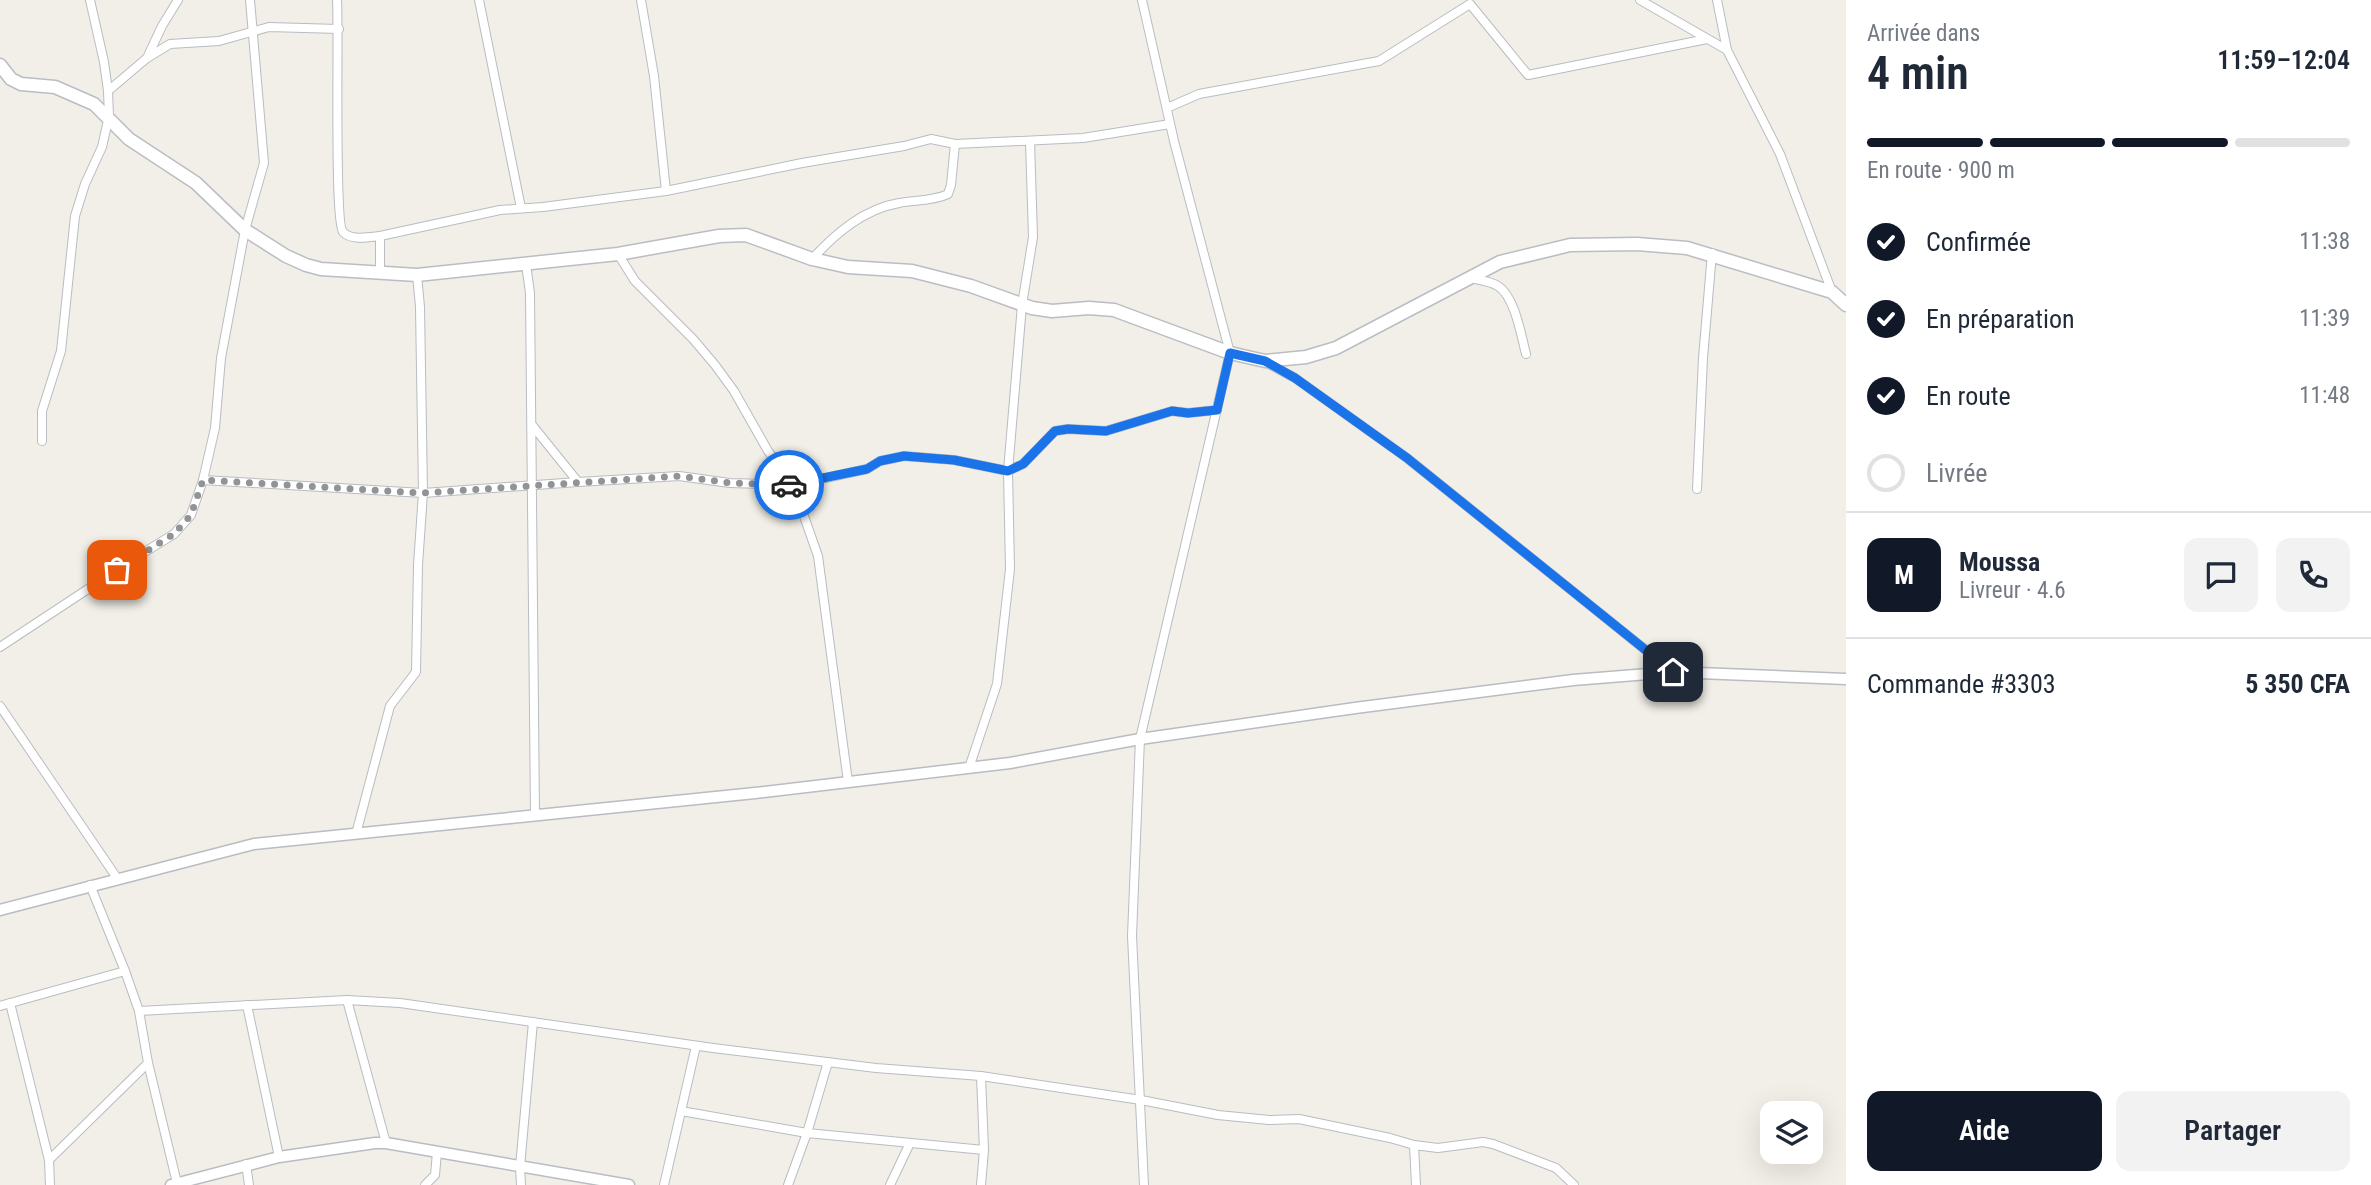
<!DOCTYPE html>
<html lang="fr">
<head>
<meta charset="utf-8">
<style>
	:root { --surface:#fff; --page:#f2f2f3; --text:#1f2937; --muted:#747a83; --line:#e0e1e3; --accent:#111827 }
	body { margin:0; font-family:"Roboto Condensed",sans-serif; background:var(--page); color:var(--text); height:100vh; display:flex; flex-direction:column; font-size:26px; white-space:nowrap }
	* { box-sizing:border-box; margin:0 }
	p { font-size:23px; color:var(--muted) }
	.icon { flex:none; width:38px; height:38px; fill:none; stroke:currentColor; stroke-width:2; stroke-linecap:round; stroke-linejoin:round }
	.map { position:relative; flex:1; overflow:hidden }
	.sheet { display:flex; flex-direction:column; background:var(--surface); width:525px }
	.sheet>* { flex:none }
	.buttons { position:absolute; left:1760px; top:1101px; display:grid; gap:14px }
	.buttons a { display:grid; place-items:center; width:63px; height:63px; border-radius:14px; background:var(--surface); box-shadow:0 7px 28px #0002; font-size:35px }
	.pin { position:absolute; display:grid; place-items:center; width:60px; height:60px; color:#fff; margin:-30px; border-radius:14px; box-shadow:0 4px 10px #0006 }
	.courier { position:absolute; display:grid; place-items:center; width:70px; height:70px; margin:-35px; border:5px solid #1a73e8; border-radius:50%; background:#fff; color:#222; box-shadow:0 2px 9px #0007 }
	.summary em { font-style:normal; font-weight:600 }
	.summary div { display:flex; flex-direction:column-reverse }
	.summary { display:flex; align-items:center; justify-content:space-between; height:119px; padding:0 21px }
	h1 { font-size:46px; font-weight:600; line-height:52px }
	.bar { display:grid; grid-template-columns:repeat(4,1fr); gap:10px 7px; align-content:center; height:84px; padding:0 21px }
	.bar i { height:9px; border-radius:5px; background:var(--line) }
	.bar .selected { background:var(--accent) }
	.bar p { grid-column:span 4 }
	.line { display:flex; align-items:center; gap:18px; padding:0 21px; border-top:2px solid var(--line) }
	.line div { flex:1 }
	.round { display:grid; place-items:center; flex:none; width:74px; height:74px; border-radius:14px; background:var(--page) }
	ol { padding:0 21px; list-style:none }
	li { display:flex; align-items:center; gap:21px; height:77px }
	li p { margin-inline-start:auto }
	li .icon { padding:7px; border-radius:50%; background:var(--accent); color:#fff; stroke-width:4 }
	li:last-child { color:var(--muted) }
	li i { width:38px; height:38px; border:4px solid var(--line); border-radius:50% }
	.primary-button { display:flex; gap:14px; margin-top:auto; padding:14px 21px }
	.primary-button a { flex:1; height:80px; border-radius:14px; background:var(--accent); color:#fff; font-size:28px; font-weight:600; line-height:80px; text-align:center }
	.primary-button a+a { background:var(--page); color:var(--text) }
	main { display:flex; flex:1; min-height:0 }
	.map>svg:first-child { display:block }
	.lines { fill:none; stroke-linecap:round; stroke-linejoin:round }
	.minor-casing { stroke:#b9bcc1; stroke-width:10 }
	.tertiary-casing { stroke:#b9bcc1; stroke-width:13 }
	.secondary-casing { stroke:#babdc3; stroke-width:15 }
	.minor { stroke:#fff; stroke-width:8 }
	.tertiary { stroke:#fff; stroke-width:10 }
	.secondary { stroke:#fff; stroke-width:12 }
	.done { stroke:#919394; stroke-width:7; stroke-dasharray:0 12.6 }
	.route { stroke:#1a73e8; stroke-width:9 }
</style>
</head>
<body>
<main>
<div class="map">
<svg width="1846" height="1185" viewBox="0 0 1846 1185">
	<rect width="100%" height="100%" fill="#f1efe7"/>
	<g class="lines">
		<g class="minor-casing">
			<g id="minor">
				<path d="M 337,0 C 339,31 334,222 343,232 C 351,241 370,237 380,236 L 380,274"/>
				<polyline points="479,0 521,208"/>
				<polyline points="641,0 654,76 666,191"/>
				<polyline points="1142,0 1174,141 1230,353 1140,739 1132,936 1144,1185"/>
				<polyline points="1640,0 1727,50"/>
				<polyline points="1717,0 1727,50 1780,154 1832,292"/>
				<polyline points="147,58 162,26 178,0"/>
				<polyline points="108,91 147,58 170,44 219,41 269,27 339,29"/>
				<polyline points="1167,108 1199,94 1379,61 1470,4 1528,75 1707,39"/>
				<polyline points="380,236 500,210 543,207 666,191 802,163 904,146 931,139 955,144 1083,138 1170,124"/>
				<polyline points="618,254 635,281 693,339 715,365 734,391 768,451 793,485 818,556 848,782"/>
				<path d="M 812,259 C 836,233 864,209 899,203 C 915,200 934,201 948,194 L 951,185 L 955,144"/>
				<polyline points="526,264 530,293 535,816"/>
				<path d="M 1470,278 C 1479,280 1490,281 1498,286 C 1515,297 1521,335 1526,354"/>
				<polyline points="1267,363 1295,378 1407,458 1673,672"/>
				<polyline points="532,425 578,482 679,476 730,483 793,485 867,469 880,461 904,456 954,460 1008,471 1023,464 1055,431 1068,429 1106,431 1172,411 1188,413 1217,410"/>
				<polyline points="42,441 42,411 61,351 75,216 85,184 102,147 109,116 108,91 104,62 90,0"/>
				<polyline points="203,480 423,493 578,482"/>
				<polyline points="1697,489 1703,358 1712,253"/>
				<polyline points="0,647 135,558 174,534 191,515 203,480 215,428 221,358 245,230 264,163 250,0"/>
				<polyline points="0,706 117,878"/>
				<polyline points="969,768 997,684 1010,569 1008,471 1022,305 1033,237 1030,141"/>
				<polyline points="356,834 390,706 416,672 418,565 423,493 420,307 417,275"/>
				<polyline points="90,885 125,971"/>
				<polyline points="347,1000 386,1143"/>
				<polyline points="10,1003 49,1160 50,1185"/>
				<polyline points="247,1005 279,1157"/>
				<polyline points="0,1006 125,971 139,1011 148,1063 49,1160"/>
				<polyline points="139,1011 347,1000 400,1003 713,1048 876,1068 981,1076 1141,1100 1218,1115 1269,1120 1299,1119 1390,1138 1414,1145 1416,1185"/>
				<polyline points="148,1063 177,1183"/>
				<polyline points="981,1076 984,1150"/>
				<polyline points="681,1111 807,1133 828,1062"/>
				<polyline points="1414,1145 1438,1148 1483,1142 1493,1144 1556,1168 1574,1185"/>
				<polyline points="246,1164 249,1185"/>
				<polyline points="425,1185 435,1175 437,1152"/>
				<polyline points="521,1185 520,1167 533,1022"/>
				<polyline points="664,1185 696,1046"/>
				<polyline points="788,1185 807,1133 984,1150 981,1185"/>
				<polyline points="890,1185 910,1143"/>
			</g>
		</g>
		<g class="tertiary-casing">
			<g id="tertiary">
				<polyline points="0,910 254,844 755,793 1010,763 1140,739 1355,708 1573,680 1673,672 1846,679"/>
				<polyline points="171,1185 279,1157 375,1143 386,1143 629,1185"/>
			</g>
		</g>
		<g class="secondary-casing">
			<polyline id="secondary" points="0,65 11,79 21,84 55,87 94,104 129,139 196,183 245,230 286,256 306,265 321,269 417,275 618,254 719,236 746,235 812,259 848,267 912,271 971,286 1032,308 1052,311 1089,308 1114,310 1230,353 1265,361 1306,357 1336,348 1500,262 1570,245 1637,244 1687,248 1832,292 1846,305"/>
		</g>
		<use href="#minor" class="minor"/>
		<use href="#tertiary" class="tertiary"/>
		<use href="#secondary" class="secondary"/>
	</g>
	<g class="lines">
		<polyline class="done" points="117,570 174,534 191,515 203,480 423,493 679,476 730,483 789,485"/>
		<polyline class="route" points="789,485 867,469 880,461 904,456 954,460 1008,471 1023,464 1055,431 1068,429 1106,431 1172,411 1188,413 1217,410 1230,353 1265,361 1295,378 1407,458 1673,672"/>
	</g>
</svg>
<div class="buttons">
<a><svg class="icon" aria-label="layers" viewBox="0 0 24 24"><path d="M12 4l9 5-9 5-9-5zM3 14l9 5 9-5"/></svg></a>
</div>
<div class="pin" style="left:117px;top:570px;background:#ea580c"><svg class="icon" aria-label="bag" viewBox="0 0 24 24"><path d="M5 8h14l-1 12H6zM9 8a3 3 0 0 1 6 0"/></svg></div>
<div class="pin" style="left:1673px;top:672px;background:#1f2937"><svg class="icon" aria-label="home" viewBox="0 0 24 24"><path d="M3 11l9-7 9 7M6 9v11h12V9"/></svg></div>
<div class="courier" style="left:789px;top:485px"><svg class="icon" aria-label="car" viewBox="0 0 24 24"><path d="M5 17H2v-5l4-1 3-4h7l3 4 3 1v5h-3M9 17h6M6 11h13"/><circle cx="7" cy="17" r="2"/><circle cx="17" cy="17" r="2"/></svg></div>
</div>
<section class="sheet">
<div class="summary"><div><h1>4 min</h1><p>Arrivée dans</p></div><em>11:59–12:04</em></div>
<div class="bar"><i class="selected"></i><i class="selected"></i><i class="selected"></i><i></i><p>En route · 900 m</p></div>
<ol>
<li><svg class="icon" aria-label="check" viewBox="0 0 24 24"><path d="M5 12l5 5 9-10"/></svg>Confirmée<p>11:38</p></li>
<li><svg class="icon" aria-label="check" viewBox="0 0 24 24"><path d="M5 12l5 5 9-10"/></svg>En préparation<p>11:39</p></li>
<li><svg class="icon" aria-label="check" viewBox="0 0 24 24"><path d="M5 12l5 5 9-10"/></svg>En route<p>11:48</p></li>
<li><i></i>Livrée</li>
</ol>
<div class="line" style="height:126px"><b class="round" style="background:var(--accent);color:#fff">M</b><div><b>Moussa</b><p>Livreur · 4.6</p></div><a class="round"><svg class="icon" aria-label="chat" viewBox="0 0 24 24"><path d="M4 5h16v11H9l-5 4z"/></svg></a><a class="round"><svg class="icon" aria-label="phone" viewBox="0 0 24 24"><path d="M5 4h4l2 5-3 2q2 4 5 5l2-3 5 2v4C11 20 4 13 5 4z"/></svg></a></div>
<div class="line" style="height:91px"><div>Commande #3303</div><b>5 350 CFA</b></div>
<div class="primary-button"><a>Aide</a><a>Partager</a></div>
</section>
</main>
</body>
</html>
